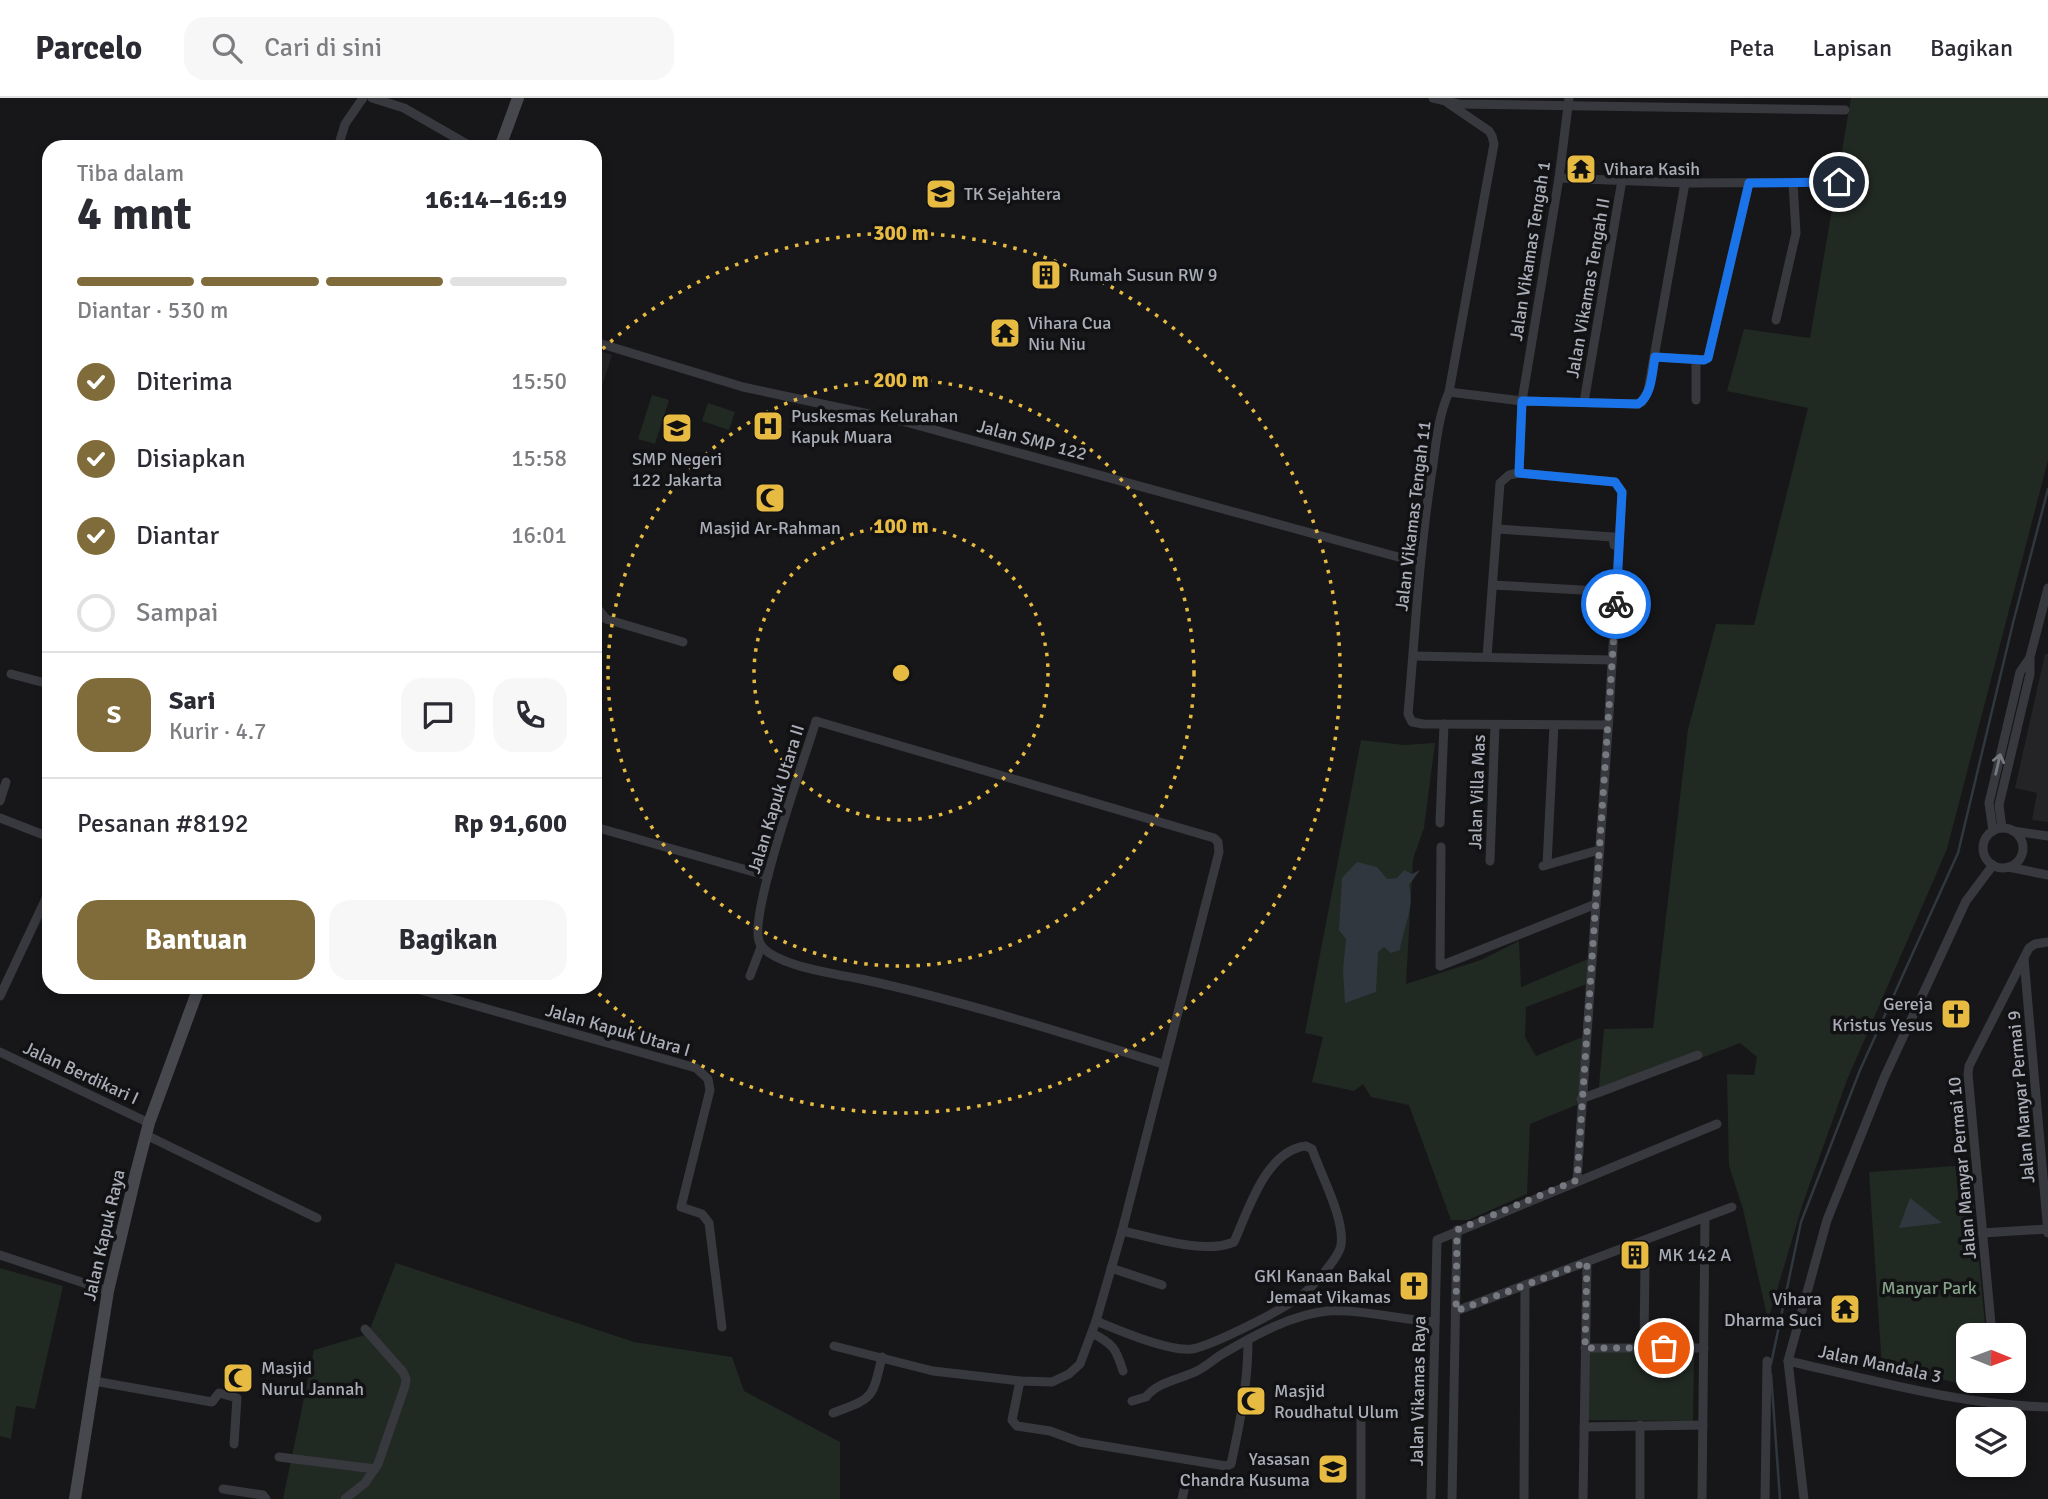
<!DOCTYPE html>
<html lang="id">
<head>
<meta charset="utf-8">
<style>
	:root { --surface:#fff; --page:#f7f7f7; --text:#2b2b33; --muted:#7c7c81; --line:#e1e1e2; --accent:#806c3a }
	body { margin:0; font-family:Signika,sans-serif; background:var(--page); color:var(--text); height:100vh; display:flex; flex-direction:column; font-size:26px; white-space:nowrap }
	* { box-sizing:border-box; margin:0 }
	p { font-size:23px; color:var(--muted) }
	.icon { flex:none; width:38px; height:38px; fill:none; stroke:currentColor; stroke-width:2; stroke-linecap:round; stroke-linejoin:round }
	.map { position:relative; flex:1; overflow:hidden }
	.panel { position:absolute; left:42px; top:42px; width:560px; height:854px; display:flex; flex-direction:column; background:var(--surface); border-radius:21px; box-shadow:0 4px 10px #0003 }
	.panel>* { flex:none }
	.needle { width:46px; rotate:91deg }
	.tools { position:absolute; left:1956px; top:1225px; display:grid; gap:14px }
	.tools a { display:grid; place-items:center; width:70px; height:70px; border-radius:14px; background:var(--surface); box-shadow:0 4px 10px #0003; font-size:35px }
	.pin { position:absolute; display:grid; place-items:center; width:60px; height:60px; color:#fff; margin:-30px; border:4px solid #fff; border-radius:50%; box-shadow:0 2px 7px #0007 }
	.courier { position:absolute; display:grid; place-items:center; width:70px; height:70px; margin:-35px; border:5px solid #1a73e8; border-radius:50%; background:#fff; color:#222; box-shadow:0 2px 9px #0007 }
	.overview em { font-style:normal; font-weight:700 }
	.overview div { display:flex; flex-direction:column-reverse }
	.overview { display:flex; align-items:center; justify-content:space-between; height:119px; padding:0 35px }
	h1 { font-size:46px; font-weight:700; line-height:52px }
	.bar { display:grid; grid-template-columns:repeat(4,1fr); gap:10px 7px; align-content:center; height:84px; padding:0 35px }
	.bar i { height:9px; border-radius:5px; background:var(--line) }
	.bar .active { background:var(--accent) }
	.bar p { grid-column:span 4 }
	.line { display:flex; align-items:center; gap:18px; padding:0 35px; border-top:2px solid var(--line) }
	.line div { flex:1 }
	.round { display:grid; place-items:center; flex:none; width:74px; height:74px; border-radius:21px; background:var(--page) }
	ol { padding:0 35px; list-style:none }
	li { display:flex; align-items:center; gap:21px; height:77px }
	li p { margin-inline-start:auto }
	li .icon { padding:7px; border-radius:50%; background:var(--accent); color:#fff; stroke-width:4 }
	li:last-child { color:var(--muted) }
	li i { width:38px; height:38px; border:4px solid var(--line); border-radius:50% }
	.action { display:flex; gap:14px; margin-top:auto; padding:14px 35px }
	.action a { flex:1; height:80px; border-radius:21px; background:var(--accent); color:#fff; font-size:28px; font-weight:700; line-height:80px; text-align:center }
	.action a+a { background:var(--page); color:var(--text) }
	header { display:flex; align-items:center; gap:42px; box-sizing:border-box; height:98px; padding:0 35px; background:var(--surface); border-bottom:2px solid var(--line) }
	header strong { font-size:33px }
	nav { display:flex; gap:38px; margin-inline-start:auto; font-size:24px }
	.search { width:490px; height:63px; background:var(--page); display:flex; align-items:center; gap:18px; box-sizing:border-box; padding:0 24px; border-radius:21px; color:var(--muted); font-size:26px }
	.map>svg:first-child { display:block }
	.built { fill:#242326 }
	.green { fill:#212923 }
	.water { fill:#30373e }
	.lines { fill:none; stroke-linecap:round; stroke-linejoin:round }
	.stream { stroke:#30373e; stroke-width:2.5 }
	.minor { stroke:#38393e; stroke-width:9 }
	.secondary { stroke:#47484e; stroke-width:12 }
	.oneway { stroke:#777981 }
	.done { stroke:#777980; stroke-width:7; stroke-dasharray:0 12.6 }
	.route { stroke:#1a73e8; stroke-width:9 }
	.ring { fill:none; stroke:#e7bb42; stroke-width:3.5; stroke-dasharray:3.5 7 }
	.labels { text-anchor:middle; stroke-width:7; stroke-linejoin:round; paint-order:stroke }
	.poi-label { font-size:18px; fill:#aaaeb8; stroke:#121214; text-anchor:start }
	.street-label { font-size:18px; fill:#aaaeb8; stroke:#121214 }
	.park-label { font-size:18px; fill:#83a287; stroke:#121214 }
	.centre { fill:#e7bb42; stroke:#121214; stroke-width:3.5 }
	.ring-label { font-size:21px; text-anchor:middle; font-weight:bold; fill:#e7bb42; stroke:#121214; stroke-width:7; stroke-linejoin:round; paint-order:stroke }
</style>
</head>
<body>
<header>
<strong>Parcelo</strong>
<div class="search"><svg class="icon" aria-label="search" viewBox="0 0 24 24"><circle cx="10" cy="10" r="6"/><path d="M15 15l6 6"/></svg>Cari di sini</div>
<nav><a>Peta</a><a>Lapisan</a><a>Bagikan</a></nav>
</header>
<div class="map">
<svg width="2048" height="1401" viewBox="0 0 2048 1401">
	<rect width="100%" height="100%" fill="#171719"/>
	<g class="built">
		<polygon points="595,251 612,257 595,309"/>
		<polygon points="2045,556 2048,556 2048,724 2032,722 2037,695 2015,690"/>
	</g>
	<g class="green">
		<polygon points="1851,0 2048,0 2048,362 1947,751 1847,982 1803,1105 1768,1222 1743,1111 1729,1068 1727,976 1754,977 1757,959 1740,945 1598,1000 1604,931 1653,930 1688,631 1716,526 1754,527 1808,310 1727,293 1744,231 1810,240"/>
		<polygon points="652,297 669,302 655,346 638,341"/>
		<polygon points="708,305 735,314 729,332 702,323"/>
		<polygon points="1361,642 1404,647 1435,645 1424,730 1413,761 1406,886 1481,862 1519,843 1521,889 1588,861 1587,886 1526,909 1525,939 1536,958 1585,938 1581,1005 1530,1026 1527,1096 1468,1122 1451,1122 1409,1007 1371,999 1363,986 1354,993 1312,984 1323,939 1305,935"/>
		<polygon points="1970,1067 1986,1237 1969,1237 1969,1283 1990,1283 1991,1291 1882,1270 1869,1074"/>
		<polygon points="396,1165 634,1244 732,1259 744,1293 840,1344 840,1401 283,1401 314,1252 368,1236"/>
		<polygon points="0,1170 63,1188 35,1311 16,1308 11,1341 0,1338"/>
		<polygon points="1586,1254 1694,1254 1693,1323 1586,1322"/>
	</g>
	<g class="water">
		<path d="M 1357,764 L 1377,769 L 1387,781 L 1397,780 L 1404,772 L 1412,776 L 1420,772 L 1409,787 C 1415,811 1403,829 1400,852 L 1391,855 L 1384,849 L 1378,854 L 1376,894 L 1345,905 L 1343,872 L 1346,841 L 1339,832 L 1342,780 Z"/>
		<polygon points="1910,1100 1942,1125 1899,1130"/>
	</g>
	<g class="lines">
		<g class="stream">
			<polyline points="1771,1266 1801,1124 1860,972 1958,755 2013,525 2048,391"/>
			<polyline points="1771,1276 1780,1401"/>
		</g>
		<g class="minor">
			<polyline points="372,0 404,10 472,49"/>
			<polyline points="1433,0 1459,6 1845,12"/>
			<path d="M 1448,5 L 1489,33 L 1492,38 L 1494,46 L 1449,294 C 1437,321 1436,350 1431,379 C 1419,458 1415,537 1408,616 L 1412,624 L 1423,626 L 1608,627"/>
			<polyline points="338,49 345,26 363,0"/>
			<polyline points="1559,80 1685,85 1839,84"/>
			<polyline points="1776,222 1796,135 1793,85"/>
			<polyline points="595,244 743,289 902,323 1420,465"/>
			<polyline points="1655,259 1704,262 1708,260 1749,85"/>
			<polyline points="1449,294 1522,303 1638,306 1642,304 1648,293 1685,85"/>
			<polyline points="1696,302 1696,261"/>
			<polyline points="1584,304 1622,82"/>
			<polyline points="1519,375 1522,303 1559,80 1569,0"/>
			<polyline points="1498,431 1613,439 1614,447"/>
			<polyline points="1493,487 1617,494"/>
			<polyline points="595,507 606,521 683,544"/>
			<polyline points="1414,558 1612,562"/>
			<polyline points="1487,559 1500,385 1509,377 1519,375 1615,384 1622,394 1609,617 1577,1082"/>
			<polyline points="11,576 49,586"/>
			<polyline points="0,703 6,684"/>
			<polyline points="0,720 49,739"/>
			<polyline points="1440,725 1444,626"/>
			<polyline points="595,729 768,778"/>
			<polyline points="2002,730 1999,707 2030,576 2030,559 2048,490"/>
			<circle cx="2003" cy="750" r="20"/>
			<polyline points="1993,733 1989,705 2020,574 2029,561"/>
			<polyline points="2013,733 2048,738"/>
			<polyline points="1441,749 1440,868 1596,806"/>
			<polyline points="1490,763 1495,627"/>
			<polyline points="1547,767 1554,627"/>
			<polyline points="1543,768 1599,752"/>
			<polyline points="2008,769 2048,777"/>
			<polyline points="2024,861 2048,1135"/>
			<polyline points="750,878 761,849"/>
			<polyline points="410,889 696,970 708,981 710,992 681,1109 702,1116 709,1125 722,1229"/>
			<polyline points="0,898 49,794"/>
			<polyline points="0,954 149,1025"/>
			<polyline points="1581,1001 1698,957"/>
			<polyline points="146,1037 317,1120"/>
			<polyline points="1982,1135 2048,1131"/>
			<polyline points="0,1157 108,1193"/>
			<polyline points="1111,1170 1162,1187"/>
			<polyline points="1456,1213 1732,1109"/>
			<path d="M 1096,1223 C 1118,1232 1169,1254 1192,1251 C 1214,1247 1284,1211 1302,1197 C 1312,1189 1339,1160 1341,1147 C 1345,1121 1321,1077 1312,1051 L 1306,1048 C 1266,1052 1248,1113 1234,1144 C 1204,1157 1153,1139 1122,1133"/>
			<path d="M 1092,1235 C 1113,1246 1116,1250 1123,1273"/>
			<polyline points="1992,1237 1968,976 1969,968 2029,850 2035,846 2048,844"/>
			<path d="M 834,1248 L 933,1273 L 1020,1283 L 1052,1284 L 1069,1276 L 1080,1266 L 1096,1223 L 1122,1133 L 1219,754 L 1218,744 L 1214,740 L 816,623 C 805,659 749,815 759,843 C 767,867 837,876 861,881 C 963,903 1063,935 1163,966"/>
			<polyline points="1585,1250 1704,1250"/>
			<polyline points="1644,1250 1645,1160"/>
			<path d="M 1788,1263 C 1873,1282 1960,1307 2048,1309"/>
			<polyline points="94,1283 212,1304 219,1295 237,1300 234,1346"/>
			<path d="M 1020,1283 L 1012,1322 L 1017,1328 L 1050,1333 L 1080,1344 L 1226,1368 L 1231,1366 C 1240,1325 1248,1285 1248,1243"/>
			<polyline points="1997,1283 1997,1284"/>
			<path d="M 1132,1303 L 1146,1299 C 1157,1284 1181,1281 1197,1273 C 1207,1268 1215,1260 1224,1255 C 1255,1237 1293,1216 1328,1213 C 1361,1211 1402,1222 1435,1224"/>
			<path d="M 833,1315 C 873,1300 872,1302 882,1259"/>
			<polyline points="1584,1329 1703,1327"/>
			<polyline points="279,1359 375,1371"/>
			<polyline points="223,1391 263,1397 266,1401"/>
			<polyline points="345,1401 365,1385 378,1366 405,1288 406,1281 403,1274 365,1231"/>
			<polyline points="1182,1401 1186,1383"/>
			<polyline points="1361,1401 1361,1314"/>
			<polyline points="1431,1401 1437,1142 1717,1026"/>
			<polyline points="1452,1401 1457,1132"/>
			<polyline points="1524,1401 1525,1187"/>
			<polyline points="1583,1401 1587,1164"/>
			<polyline points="1640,1401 1640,1327"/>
			<polyline points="1702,1401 1705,1120"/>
			<polyline points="1765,1401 1767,1263"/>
			<polyline points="1804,1401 1788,1263 1827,1122 1884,980 1966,803 1993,767"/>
		</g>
		<g class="secondary">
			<polyline points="500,49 518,0"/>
			<polyline points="75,1401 108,1193 136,1075 149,1025 199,889"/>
		</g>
	</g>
	<defs><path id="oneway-shaft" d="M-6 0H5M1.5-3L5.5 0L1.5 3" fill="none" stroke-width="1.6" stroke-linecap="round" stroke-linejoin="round" transform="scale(1.75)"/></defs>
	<use class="oneway" href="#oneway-shaft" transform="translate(1998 666) rotate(-77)"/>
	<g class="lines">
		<polyline class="done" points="1616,506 1577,1082 1457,1132 1456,1213 1587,1164 1585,1250 1664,1250"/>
		<path class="route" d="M 1616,506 L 1622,394 L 1615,384 L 1519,375 L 1522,303 L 1638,306 C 1652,298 1652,274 1655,259 L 1704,262 L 1708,260 L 1749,85 L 1839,84"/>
	</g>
	<g class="ring">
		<circle cx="901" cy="575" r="147"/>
		<circle cx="901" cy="575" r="293"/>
		<path d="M595 258A440 440 0 1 1 595 892"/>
	</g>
	<defs>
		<g id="temple-square" transform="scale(1.575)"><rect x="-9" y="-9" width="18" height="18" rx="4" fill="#e7bb42" stroke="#121214"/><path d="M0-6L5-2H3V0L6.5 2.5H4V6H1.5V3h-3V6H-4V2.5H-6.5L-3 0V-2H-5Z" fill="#111"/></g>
		<g id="school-square" transform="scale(1.575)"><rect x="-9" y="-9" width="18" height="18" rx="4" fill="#e7bb42" stroke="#121214"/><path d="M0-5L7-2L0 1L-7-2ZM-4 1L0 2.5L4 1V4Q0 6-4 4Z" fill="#111"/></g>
		<g id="building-square" transform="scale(1.575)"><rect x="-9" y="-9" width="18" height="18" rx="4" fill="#e7bb42" stroke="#121214"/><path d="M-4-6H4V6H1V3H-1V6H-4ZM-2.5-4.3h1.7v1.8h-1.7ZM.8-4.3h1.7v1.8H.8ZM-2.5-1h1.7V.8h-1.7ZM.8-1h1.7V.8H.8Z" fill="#111"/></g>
		<g id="hospital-square" transform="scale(1.575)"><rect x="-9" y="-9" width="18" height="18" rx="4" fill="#e7bb42" stroke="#121214"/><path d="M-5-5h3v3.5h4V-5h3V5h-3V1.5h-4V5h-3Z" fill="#111"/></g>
		<g id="mosque-square" transform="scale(1.575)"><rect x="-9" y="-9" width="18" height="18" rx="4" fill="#e7bb42" stroke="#121214"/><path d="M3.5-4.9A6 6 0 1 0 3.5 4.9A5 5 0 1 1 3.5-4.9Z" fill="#111"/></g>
		<g id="church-square" transform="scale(1.575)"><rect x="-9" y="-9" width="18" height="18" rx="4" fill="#e7bb42" stroke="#121214"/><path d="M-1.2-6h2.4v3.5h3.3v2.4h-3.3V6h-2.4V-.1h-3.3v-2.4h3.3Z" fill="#111"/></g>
	</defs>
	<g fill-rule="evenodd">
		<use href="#temple-square" x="1581" y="71"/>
		<use href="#school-square" x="941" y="96"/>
		<use href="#building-square" x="1046" y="177"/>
		<use href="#temple-square" x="1005" y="235"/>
		<use href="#hospital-square" x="768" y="328"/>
		<use href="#school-square" x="677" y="330"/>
		<use href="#mosque-square" x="770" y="400"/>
		<use href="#church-square" x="1956" y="916"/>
		<use href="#building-square" x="1635" y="1157"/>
		<use href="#church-square" x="1414" y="1188"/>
		<use href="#temple-square" x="1845" y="1211"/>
		<use href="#mosque-square" x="238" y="1280"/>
		<use href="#mosque-square" x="1251" y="1303"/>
		<use href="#school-square" x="1333" y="1371"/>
	</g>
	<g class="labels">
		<g class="poi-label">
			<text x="1604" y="77">Vihara Kasih</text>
			<text x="964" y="102">TK Sejahtera</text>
			<text x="1069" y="183">Rumah Susun RW 9</text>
			<text x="1028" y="231">Vihara Cua<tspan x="1028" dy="21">Niu Niu</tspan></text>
			<text x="791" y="324">Puskesmas Kelurahan<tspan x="791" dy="21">Kapuk Muara</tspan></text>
			<text x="677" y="367" text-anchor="middle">SMP Negeri<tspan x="677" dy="21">122 Jakarta</tspan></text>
			<text x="770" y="436" text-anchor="middle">Masjid Ar-Rahman</text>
			<text x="1933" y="912" text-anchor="end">Gereja<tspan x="1933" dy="21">Kristus Yesus</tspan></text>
			<text x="1658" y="1163">MK 142 A</text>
			<text x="1391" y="1184" text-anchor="end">GKI Kanaan Bakal<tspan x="1391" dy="21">Jemaat Vikamas</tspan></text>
			<text x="1822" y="1207" text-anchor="end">Vihara<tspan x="1822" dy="21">Dharma Suci</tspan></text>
			<text x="261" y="1276">Masjid<tspan x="261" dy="21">Nurul Jannah</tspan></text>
			<text x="1274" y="1299">Masjid<tspan x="1274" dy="21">Roudhatul Ulum</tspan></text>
			<text x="1310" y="1367" text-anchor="end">Yasasan<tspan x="1310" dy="21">Chandra Kusuma</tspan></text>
		</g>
		<g class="street-label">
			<text transform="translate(1530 153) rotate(-81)" y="6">Jalan Vikamas Tengah 1</text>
			<text transform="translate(1588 190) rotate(-80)" y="6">Jalan Vikamas Tengah II</text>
			<text transform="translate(1032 342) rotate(15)" y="6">Jalan SMP 122</text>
			<text transform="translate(1413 418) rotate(-83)" y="6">Jalan Vikamas Tengah 11</text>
			<text transform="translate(1477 694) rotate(-88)" y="6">Jalan Villa Mas</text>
			<text transform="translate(776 701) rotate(-73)" y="6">Jalan Kapuk Utara II</text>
			<text transform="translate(618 932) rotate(16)" y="6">Jalan Kapuk Utara I</text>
			<text transform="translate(81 975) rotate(25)" y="6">Jalan Berdikari I</text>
			<text transform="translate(2021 999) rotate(-95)" y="6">Jalan Manyar Permai 9</text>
			<text transform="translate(1962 1070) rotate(-95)" y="6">Jalan Manyar Permai 10</text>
			<text transform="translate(104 1137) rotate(-77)" y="6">Jalan Kapuk Raya</text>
			<text transform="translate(1880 1266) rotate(12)" y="6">Jalan Mandala 3</text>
			<text transform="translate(1418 1293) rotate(-89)" y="6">Jalan Vikamas Raya</text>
		</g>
		<g class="park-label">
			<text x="1929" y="1196">Manyar Park</text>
		</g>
	</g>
	<circle cx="901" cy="575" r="10" class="centre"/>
	<g class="ring-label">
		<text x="901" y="142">300 m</text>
		<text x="901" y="289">200 m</text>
		<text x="901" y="435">100 m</text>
	</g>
</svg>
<div class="tools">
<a><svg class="needle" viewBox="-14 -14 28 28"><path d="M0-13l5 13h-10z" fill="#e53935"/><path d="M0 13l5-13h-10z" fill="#7c7c81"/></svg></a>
<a><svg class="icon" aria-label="layers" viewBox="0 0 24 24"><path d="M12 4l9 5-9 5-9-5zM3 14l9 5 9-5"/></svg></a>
</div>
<div class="pin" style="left:1664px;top:1250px;background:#ea580c"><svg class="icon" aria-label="bag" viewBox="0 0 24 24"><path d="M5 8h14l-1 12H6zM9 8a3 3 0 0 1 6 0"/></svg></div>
<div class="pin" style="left:1839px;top:84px;background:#1f2937"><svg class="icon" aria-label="home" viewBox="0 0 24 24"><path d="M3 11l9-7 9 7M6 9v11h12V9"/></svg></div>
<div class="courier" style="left:1616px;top:506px"><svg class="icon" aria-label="bike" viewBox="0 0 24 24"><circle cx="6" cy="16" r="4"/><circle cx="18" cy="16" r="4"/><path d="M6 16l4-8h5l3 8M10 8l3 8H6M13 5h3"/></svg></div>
<section class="panel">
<div class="overview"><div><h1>4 mnt</h1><p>Tiba dalam</p></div><em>16:14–16:19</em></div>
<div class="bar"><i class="active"></i><i class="active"></i><i class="active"></i><i></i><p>Diantar · 530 m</p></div>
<ol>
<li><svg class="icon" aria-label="check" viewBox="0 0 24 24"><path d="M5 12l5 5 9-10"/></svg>Diterima<p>15:50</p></li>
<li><svg class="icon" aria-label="check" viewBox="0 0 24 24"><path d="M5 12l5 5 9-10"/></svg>Disiapkan<p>15:58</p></li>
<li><svg class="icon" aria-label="check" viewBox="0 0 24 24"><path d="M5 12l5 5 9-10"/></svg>Diantar<p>16:01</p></li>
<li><i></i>Sampai</li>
</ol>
<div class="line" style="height:126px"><b class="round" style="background:var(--accent);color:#fff">S</b><div><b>Sari</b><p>Kurir · 4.7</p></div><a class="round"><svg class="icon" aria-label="chat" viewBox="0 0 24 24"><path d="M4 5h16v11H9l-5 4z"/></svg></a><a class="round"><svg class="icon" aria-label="phone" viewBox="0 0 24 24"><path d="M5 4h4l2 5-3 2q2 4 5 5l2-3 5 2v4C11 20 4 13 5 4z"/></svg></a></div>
<div class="line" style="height:91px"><div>Pesanan #8192</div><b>Rp 91,600</b></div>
<div class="action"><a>Bantuan</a><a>Bagikan</a></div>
</section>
</div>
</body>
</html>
